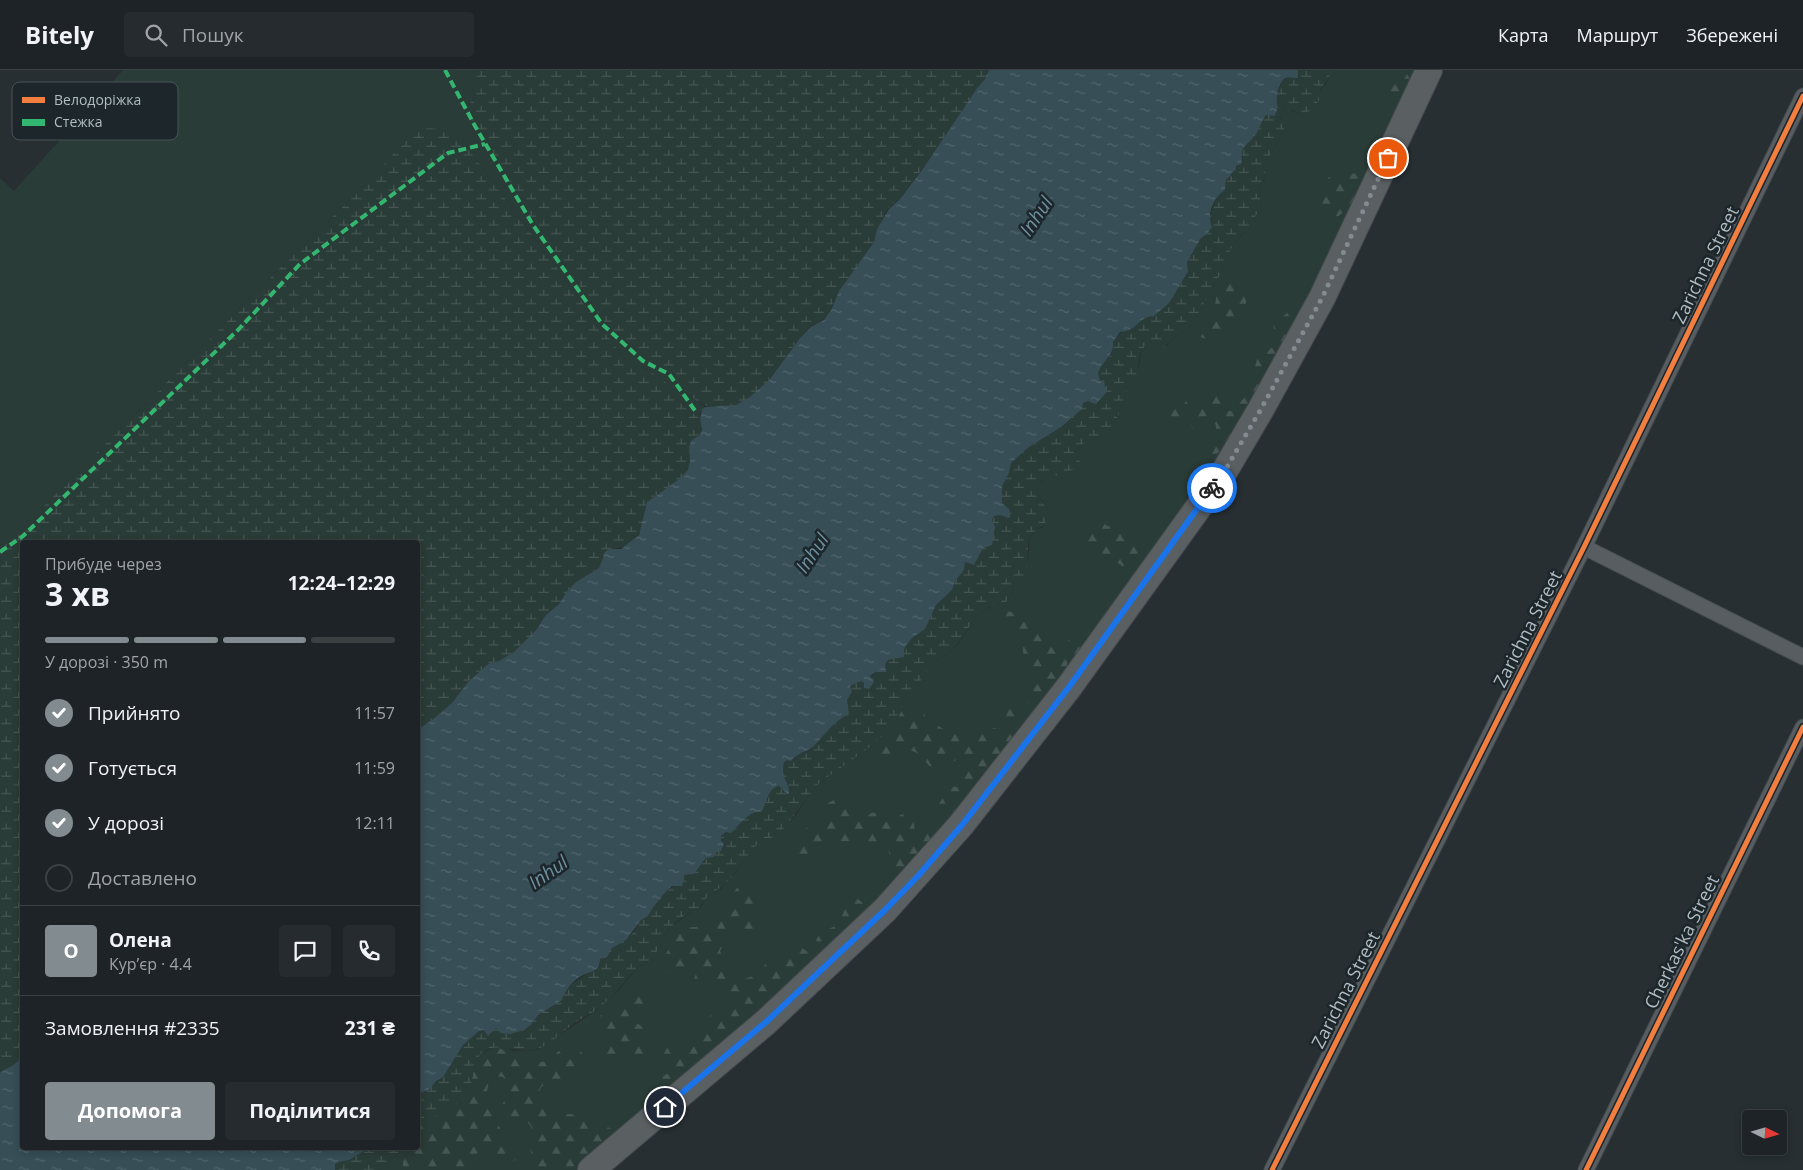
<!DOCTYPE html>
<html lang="uk">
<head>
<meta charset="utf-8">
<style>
	:root { --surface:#1d2326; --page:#252b2e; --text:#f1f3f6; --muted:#a0a4a7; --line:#3b4043; --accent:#818b90 }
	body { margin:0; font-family:"Open Sans",sans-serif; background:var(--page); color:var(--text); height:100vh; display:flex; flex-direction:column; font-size:19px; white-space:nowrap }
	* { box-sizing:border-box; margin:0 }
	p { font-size:16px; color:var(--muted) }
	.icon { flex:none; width:28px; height:28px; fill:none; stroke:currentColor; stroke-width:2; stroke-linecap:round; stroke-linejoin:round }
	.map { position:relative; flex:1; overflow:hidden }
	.details { position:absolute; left:20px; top:470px; width:400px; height:610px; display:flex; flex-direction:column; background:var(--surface); border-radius:5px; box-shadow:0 2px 8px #0003,0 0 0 1px var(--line) }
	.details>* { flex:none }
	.needle { width:32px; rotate:95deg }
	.controls { position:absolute; left:1742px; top:1040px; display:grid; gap:10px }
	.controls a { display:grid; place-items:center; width:45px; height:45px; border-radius:5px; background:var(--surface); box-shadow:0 2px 8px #0003,0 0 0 1px var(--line); font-size:25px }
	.pin { position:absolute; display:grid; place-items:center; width:42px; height:42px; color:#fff; margin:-21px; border:2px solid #fff; border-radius:50%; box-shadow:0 1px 5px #0007 }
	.courier { position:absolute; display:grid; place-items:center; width:50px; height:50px; margin:-25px; border:4px solid #1a73e8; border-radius:50%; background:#fff; color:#222; box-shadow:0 1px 6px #0007 }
	.head em { font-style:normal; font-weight:700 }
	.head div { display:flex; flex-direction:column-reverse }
	.head { display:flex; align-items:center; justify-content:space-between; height:85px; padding:0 25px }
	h1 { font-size:32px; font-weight:700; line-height:38px }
	.bar { display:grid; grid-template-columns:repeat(4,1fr); gap:8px 5px; align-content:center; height:60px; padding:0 25px }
	.bar i { height:6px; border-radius:4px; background:var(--line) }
	.bar .on { background:var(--accent) }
	.bar p { grid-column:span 4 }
	.line { display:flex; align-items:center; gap:12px; padding:0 25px; border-top:1px solid var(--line) }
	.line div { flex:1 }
	.round { display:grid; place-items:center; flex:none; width:52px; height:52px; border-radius:5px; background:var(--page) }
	ol { padding:0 25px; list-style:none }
	li { display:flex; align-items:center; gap:15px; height:55px }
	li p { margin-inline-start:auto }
	li .icon { padding:5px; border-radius:50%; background:var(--accent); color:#fff; stroke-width:4 }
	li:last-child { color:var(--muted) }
	li i { width:28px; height:28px; border:2px solid var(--line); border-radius:50% }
	.action { display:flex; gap:10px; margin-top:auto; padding:10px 25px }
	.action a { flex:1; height:58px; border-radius:5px; background:var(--accent); color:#fff; font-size:20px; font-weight:700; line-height:58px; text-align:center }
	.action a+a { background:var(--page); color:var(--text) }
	header { display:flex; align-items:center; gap:30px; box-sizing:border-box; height:70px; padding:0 25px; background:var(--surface); border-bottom:1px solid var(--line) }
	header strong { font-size:24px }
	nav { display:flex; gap:28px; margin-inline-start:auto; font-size:18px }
	.search { width:350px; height:45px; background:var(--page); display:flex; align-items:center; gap:12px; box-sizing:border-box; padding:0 18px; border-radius:5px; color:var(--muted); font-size:19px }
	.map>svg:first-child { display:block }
	.green { fill:#2a3c37 }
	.forest { fill:url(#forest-firs) }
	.wetland { fill:url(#wetland-marsh) }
	.water { fill:url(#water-ripples) }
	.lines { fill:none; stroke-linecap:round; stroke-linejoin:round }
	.minor-casing { stroke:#444a4d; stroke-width:17 }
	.trunk-casing { stroke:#444a4d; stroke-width:28 }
	.minor { stroke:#575d60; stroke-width:15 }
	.trunk { stroke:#5a5f62; stroke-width:26 }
	.quiet { stroke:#33b770; stroke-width:4; stroke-dasharray:8 4; stroke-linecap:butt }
	.cycleway-casing { stroke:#1c262b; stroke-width:8 }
	.cycleway { stroke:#f27e40; stroke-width:5 }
	.done { stroke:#818b90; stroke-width:5; stroke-dasharray:0 9 }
	.route { stroke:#1a73e8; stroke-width:6 }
	.labels { text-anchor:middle; stroke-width:5; stroke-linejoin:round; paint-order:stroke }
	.street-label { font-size:18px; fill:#b1bdc3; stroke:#1c262b }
	.water-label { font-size:19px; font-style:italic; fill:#6e909e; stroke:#1c262b }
	.key { fill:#1c262b; stroke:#495359; stroke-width:1 }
	.key-label { font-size:14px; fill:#b1bdc3 }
</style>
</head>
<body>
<header>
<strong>Bitely</strong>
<div class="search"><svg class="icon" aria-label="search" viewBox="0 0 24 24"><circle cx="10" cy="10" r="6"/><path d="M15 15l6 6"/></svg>Пошук</div>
<nav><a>Карта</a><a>Маршрут</a><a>Збережені</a></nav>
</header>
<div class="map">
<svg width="1803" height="1100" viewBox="0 0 1803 1100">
	<defs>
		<pattern id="forest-firs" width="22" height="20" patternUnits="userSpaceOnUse" patternTransform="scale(1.25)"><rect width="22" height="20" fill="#2a3c37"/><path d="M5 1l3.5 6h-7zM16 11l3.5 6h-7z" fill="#465652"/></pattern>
		<pattern id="wetland-marsh" width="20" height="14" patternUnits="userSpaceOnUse" patternTransform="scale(1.25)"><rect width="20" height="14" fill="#2a3c37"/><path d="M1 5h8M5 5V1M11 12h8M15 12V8" fill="none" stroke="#465652"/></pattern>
		<pattern id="water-ripples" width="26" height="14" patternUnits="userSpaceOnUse" patternTransform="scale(1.25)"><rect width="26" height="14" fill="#374e57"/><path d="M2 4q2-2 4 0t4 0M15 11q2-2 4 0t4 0" fill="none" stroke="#52666e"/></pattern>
	</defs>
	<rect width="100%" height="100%" fill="#272f32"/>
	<g class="green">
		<path d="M 123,0 L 479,0 L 471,23 L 473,58 L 498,95 L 508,117 L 621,275 C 633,287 645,287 658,296 C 676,308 687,328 706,337 L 700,343 L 700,350 L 677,329 L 664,312 L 646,299 L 631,293 L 623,287 L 469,80 L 461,66 L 406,70 L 366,114 L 288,190 L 9,471 L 0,478 L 0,108 L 14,121 Z"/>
		<path d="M 1331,0 L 1420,0 L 1255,336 L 1074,598 L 877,837 L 580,1100 L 379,1100 L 397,1085 L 401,1078 L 418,1078 L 418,1052 L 424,1049 L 492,978 L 505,977 L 513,981 L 537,980 L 597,940 L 617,922 L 637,898 L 650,890 L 659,878 L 664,866 L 672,856 L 694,840 L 699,839 L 708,826 L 722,818 L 736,802 L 749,782 L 762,770 L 777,765 L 797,744 L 810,723 L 830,705 L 849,691 L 899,642 L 906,627 C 918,622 919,610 927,601 C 935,589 950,584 959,573 C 976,550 974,539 1006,532 L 1011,525 L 1014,513 L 1028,489 L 1030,467 L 1036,460 L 1043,457 L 1045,434 L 1036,422 C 1042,406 1052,405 1068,402 L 1077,379 L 1084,373 L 1102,366 L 1109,360 L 1118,346 L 1130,312 L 1137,308 L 1141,282 L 1145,276 L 1167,276 L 1172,269 L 1191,256 L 1217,211 L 1232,177 L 1237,169 L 1243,164 L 1262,134 L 1260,126 L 1260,116 L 1265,108 L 1263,98 L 1283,63 L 1281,47 L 1275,46 L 1277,42 L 1276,26 L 1283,33 L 1284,37 L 1299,44 C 1310,31 1329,17 1331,0 Z"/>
	</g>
	<g class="forest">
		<path d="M 1402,3 L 1408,5 L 1410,11 L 1397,40 L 1392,41 C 1377,28 1382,5 1402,3 Z"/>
		<path d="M 1359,102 L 1363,103 L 1364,106 C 1357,122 1352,138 1337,147 C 1333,146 1331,144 1328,141 C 1317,130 1319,117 1330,106 L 1344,106 Z"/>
		<path d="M 1229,209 C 1248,218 1252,235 1237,250 C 1234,253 1230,253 1227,255 C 1221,259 1216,268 1208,269 C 1204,269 1200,267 1197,265 L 1197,252 C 1202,248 1210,246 1213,240 C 1219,229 1213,212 1229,209 Z"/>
		<path d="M 1294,237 L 1296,244 L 1269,301 L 1263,308 L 1242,347 L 1218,383 L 1213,386 L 1210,384 C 1208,375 1227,349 1206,350 C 1203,355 1205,359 1203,364 C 1194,363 1192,359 1190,351 C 1175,343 1173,357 1160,351 C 1162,340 1167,321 1182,328 C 1190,332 1186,339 1198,336 C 1203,328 1202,325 1213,322 C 1218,326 1224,328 1226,335 C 1227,337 1227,339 1229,341 L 1232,341 L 1245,327 L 1250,317 L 1250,308 L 1254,301 L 1257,289 L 1274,276 L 1277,265 L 1274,261 L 1273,250 L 1280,249 Z"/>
		<path d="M 1093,447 L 1099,448 L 1107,456 C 1121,454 1133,461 1132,476 L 1149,480 L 1149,486 L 1141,496 L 1129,506 L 1123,505 L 1121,495 L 1116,492 C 1110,493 1103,497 1097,493 C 1091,489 1083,461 1084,455 C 1085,450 1089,449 1093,447 Z"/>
		<path d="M 1008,541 L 1020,545 L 1054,580 L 1058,582 L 1064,578 L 1072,563 L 1086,558 L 1090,561 C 1088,574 1078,581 1070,590 C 1066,593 1067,597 1065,601 C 1060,613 1042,628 1031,636 L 1029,635 L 1027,632 L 1027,626 L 1035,608 L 1033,601 L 1025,592 L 1021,570 L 1009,559 L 1005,553 L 1003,547 L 1004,542 Z"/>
		<path d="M 906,635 L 924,643 L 929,656 L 935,654 L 949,662 L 958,663 L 971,659 L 985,661 L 994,658 L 998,659 L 1001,658 C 1003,650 1000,641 1008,637 L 1017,643 L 1019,657 L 1014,666 L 946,751 L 942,751 L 936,749 L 934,743 C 939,734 945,723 952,716 L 955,717 L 961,715 L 962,710 L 957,704 L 956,699 L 962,692 L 963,689 L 959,688 C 955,691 952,692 948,694 C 942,699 944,700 935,702 C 923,691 921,679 903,680 C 893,686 892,695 885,699 L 879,698 C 875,682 892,671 901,659 L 899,645 Z"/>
		<path d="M 834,730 L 840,731 C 848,739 851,752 863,749 C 867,744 871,742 878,743 L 882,749 L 886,752 L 895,752 L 900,745 L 907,743 L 913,747 L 915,761 L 919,763 L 928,763 L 931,766 L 931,769 L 908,797 L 898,804 L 894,803 L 890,791 L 888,775 L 885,771 L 859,776 L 849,771 L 826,772 L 819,784 L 794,787 L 791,785 C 791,774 800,761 809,757 C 814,755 817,756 821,752 C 822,738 819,737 834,730 Z"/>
		<path d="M 749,811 L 755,811 L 759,817 L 756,838 L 761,858 C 755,865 746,860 738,860 C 729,865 725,872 720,881 C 722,887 726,889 729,894 C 739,916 714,912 704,914 L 701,920 L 697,920 L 693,917 L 692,914 L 696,904 L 695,898 L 687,897 L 675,905 L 666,902 L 662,898 L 662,890 L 678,864 L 685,858 L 704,856 L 712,853 L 739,815 Z"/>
		<path d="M 858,829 L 864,834 L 863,841 L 838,868 L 717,976 C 710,979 697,982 693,989 C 691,992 692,995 690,997 C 688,1002 668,1020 663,1019 C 660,1018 659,1015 657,1013 L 658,1010 L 670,1002 L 671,998 L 668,987 L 664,984 L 669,974 L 687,978 L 698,976 L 701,970 C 698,959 707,946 717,941 C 722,939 727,940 733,938 C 734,931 731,929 730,923 C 730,910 751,908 759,904 C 765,891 770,892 781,887 C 787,884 790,877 798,877 C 802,877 806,881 809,882 L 814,880 L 817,868 L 823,861 L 838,855 L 848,832 Z"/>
		<path d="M 635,918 L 644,920 L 648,926 L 643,937 L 638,939 L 634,946 L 634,951 L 645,959 C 646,964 644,967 645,972 C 646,983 655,979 648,996 C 636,1000 632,994 625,985 L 606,984 L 602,981 L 602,977 L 607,972 L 606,967 L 597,960 L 596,950 L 601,945 L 627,929 Z"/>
		<path d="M 571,976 L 580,979 L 583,986 L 579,997 L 564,1004 L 561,1013 L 556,1016 L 542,1016 C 532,1033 541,1039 556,1046 C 562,1044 570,1043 576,1045 C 588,1048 594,1066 607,1057 L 612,1059 L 612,1062 L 579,1093 L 574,1100 L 539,1099 C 535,1093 531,1085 530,1077 C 530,1073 533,1069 533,1065 C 533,1050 520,1049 509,1050 L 503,1045 L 501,1036 C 509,1026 508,1018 503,1007 L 497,1006 C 488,1013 486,1018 487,1029 L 508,1076 L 518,1079 L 520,1086 C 511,1096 504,1091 494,1086 C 489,1084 484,1083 478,1082 L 475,1086 L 477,1100 L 403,1100 L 403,1078 L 418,1078 L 418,1052 L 441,1044 L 472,1011 L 475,992 L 483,982 L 498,977 L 512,986 L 527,985 L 541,992 L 548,991 L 563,977 Z"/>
	</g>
	<g class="wetland">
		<path d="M 479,0 L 989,0 L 985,9 L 978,17 C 953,54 929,91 902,126 C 898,131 892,134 888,139 C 880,149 878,163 873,173 C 863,189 850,204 840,220 C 834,229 832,241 824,249 C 820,253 815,254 811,257 C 807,260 803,264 800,268 C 782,289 764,326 736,335 C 693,348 686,313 657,295 C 644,288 632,286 621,275 L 508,117 L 498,95 L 473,58 L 470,42 L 471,23 Z"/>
		<polygon points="1298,0 1331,0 1330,6 1319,22 1319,30 1313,39 1304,44 1299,44 1293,40 1288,41 1276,26 1283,10 1298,3"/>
		<path d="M 1269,44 L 1271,46 L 1280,47 L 1285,54 L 1283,63 L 1263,98 L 1266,105 C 1260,115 1257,122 1262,134 L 1250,156 L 1237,169 L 1232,177 L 1217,211 L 1191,256 L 1172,269 L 1161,281 L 1150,276 L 1145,276 L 1140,283 L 1138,297 L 1139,303 L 1137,308 L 1130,312 L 1118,346 L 1109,360 L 1102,366 L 1084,373 L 1077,379 L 1076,384 C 1092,402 1050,404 1042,411 C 1039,414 1038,418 1036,422 C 1042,431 1047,436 1047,447 C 1047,458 1034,458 1030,467 C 1025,482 1033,506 1014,513 L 1011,525 L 1006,532 C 975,538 975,551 958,573 C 950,584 935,589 927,601 C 919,611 917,623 906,628 C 901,636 898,646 892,655 C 874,679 841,695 818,715 C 805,728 797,744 785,757 C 783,759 780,763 777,765 C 772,769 765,768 760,772 C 747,783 740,798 728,811 C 718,822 706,824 699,839 C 687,842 669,856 664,867 C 660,875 657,884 650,890 C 647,893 641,894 637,898 C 623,912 614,927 598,939 C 589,945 580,949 572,955 C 561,963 550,975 537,979 C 519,985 497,970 482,983 C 474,991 473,999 472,1010 C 467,1037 439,1043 418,1052 L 418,1024 L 430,1019 L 436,1011 L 443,1007 L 463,975 L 479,961 L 484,960 L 490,965 L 495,958 L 531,955 L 538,945 L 561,930 C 567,911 587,907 600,895 L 600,890 L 611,878 L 626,870 L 635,860 L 641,850 L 648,846 C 656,830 668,818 684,810 L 684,805 L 691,805 L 696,801 L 721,771 L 721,767 L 726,762 L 731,762 L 748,745 L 763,738 C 767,729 769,717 779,716 L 787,724 C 788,709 780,708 783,692 L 787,690 L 791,690 C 798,683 807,682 814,676 C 825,665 833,651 849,644 L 847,630 L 852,623 L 850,616 L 861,611 L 864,613 L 877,601 L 886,601 L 885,594 L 888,590 L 904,587 L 904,579 L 912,568 L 925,559 L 936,535 L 952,520 L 955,511 L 964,500 L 965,492 L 973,495 L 983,478 L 994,446 L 1000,445 L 1006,447 L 1004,436 L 1002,433 L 1002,416 L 1009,403 L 1011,393 L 1029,377 L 1061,357 L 1083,333 L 1088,331 L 1092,333 L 1099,332 L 1103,325 L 1105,317 C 1103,313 1100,311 1098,307 C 1095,297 1107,292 1111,284 C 1114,279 1112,274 1115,269 C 1123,258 1138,257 1146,246 L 1154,246 L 1174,225 L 1188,203 L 1187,192 L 1201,168 L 1207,164 C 1210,145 1212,131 1226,116 C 1226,106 1235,97 1243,91 C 1242,86 1241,83 1243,79 C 1246,74 1251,71 1254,67 C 1260,59 1259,48 1269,44 Z"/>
		<path d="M 423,58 L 443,59 L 461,66 L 469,80 L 623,287 C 636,297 653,300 665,312 C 672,320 677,329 684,336 C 689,341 698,345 700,351 C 705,366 695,364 691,373 C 687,382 692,391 689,399 C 683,412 655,423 647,433 C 644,437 644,445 643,451 C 639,470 628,479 609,479 L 599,498 L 576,512 L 567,521 L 560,533 L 545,546 L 537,559 L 515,581 L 499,591 L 488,594 L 468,612 L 452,633 L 432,650 L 418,659 L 418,472 L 22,472 L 22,988 L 12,996 L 0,1002 L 0,478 L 9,471 L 288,190 L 366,114 L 406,70 Z"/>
		<polygon points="369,1078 401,1078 397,1085 379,1100 335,1100 335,1094 339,1092 349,1090"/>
	</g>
	<g class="water">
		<path d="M 989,0 L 1298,0 L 1298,8 C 1295,8 1289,7 1286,8 C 1280,9 1274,30 1278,37 L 1275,46 L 1266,45 C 1260,53 1259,62 1252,69 C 1248,74 1243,76 1242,82 C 1241,86 1243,89 1241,94 L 1236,96 L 1236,99 L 1226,110 L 1225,120 C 1214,127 1206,144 1212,157 L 1207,164 L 1201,168 L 1187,192 L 1188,202 L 1174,225 L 1169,233 L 1154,246 C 1139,246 1136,262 1120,262 L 1113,272 C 1115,285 1102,291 1098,303 L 1100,311 L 1104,310 L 1105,317 L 1107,319 L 1106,323 L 1096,334 L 1092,333 L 1088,331 L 1083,333 L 1082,339 L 1061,357 L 1029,377 L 1011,393 L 1009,403 L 1002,416 L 1002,433 L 1009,439 L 1010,446 L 1009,448 L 1000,445 L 994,446 L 992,450 L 995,457 L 992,475 L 983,478 L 974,495 L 965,492 L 964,500 L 955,511 L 952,520 L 936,535 L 925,559 L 912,568 L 904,579 L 904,587 L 888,590 L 885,594 L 886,600 L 884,602 L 877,601 L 870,606 L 874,612 L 869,619 L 864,618 L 864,613 L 861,611 L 850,616 L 852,622 L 847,630 L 849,644 C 833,651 825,665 814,676 C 807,682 797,683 791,691 L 787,690 L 784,692 C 780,711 790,710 789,724 L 787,724 L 779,716 C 768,718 767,732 762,741 C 749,741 740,754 731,763 L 726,762 L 721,766 L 721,771 L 724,773 L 721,781 L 717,782 L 713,787 L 706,788 L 694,804 L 684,805 L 684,810 L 682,816 L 672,816 C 663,824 654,835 648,846 L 641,850 L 626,870 L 612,878 L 607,887 L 600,889 C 600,904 587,901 578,908 C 571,913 564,922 562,930 L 538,945 L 531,955 L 524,960 L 510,964 L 501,963 L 496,958 L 488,966 L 484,960 L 479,961 L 463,975 L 443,1007 L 436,1011 L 430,1019 L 418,1024 L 418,659 L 432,650 L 452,633 L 468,612 L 488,594 L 499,591 L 515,581 L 537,559 L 545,546 L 560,533 L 567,521 L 576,512 L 599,498 L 603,488 L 604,483 L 609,479 L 621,479 L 639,465 L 647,432 L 678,410 L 688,400 L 690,390 L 689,377 L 691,371 L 699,365 L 702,360 L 700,349 L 702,339 L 706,337 L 736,335 L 750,327 L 770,309 L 800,268 L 811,257 L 824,250 L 832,238 L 839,221 L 874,172 L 877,159 L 889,139 L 900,129 L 922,100 L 978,17 L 985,9 Z"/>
		<polygon points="22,988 22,1078 369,1078 349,1090 339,1092 335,1094 335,1100 0,1100 0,1002 12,996"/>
	</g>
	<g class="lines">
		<g class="minor-casing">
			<g id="minor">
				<polyline points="1584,477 1803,587"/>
				<polyline points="1272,1100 1584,477 1803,26"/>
				<polyline points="1586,1100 1803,657"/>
			</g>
		</g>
		<g class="trunk-casing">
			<polyline id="trunk" points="591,1100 766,952 885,840 961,755 1069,617 1224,402 1261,339 1322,228 1429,0"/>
		</g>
		<use href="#minor" class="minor"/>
		<use href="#trunk" class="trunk"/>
		<g class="quiet">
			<polyline points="445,0 475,56 533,155 602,254 643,291 669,304 696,342"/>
			<polyline points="0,482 23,466 238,260 300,194 448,83 485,74"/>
		</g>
		<g class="cycleway-casing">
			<g id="cycleway">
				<polyline points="1272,1100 1584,477 1803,26"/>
				<polyline points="1586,1100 1803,657"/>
			</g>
		</g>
		<use href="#cycleway" class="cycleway"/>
	</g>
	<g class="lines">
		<polyline class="done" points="1212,418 1224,402 1261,339 1322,228 1388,88"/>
		<polyline class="route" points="665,1037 766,952 885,840 918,806 962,755 1069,617 1212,418"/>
	</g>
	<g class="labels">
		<g class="street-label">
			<text transform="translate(1706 195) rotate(-64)" y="6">Zarichna Street</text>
			<text transform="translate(1528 559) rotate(-63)" y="6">Zarichna Street</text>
			<text transform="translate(1682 872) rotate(-64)" y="6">Cherkas'ka Street</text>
			<text transform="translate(1346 920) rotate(-63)" y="6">Zarichna Street</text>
		</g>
		<g class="water-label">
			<text transform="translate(1036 146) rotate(-56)" y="7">Inhul</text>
			<text transform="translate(812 483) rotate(-56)" y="7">Inhul</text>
			<text transform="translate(548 802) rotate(-35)" y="7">Inhul</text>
		</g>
	</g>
	<rect x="12" y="12" width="166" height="58" rx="8" class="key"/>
	<rect x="22" y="27" width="23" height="6" fill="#f27e40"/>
	<rect x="22" y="49" width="23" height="7" fill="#33b770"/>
	<g class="key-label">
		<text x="54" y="35">Велодоріжка</text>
		<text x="54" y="57">Стежка</text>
	</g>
</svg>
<div class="controls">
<a><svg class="needle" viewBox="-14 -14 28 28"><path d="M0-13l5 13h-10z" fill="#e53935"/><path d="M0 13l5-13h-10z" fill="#a0a4a7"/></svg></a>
</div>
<div class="pin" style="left:1388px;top:88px;background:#ea580c"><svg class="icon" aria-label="bag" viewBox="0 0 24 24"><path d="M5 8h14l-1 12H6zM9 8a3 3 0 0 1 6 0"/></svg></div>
<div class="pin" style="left:665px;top:1037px;background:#1f2937"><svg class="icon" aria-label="home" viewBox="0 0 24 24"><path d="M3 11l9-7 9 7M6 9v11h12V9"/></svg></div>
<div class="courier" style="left:1212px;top:418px"><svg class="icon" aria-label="bike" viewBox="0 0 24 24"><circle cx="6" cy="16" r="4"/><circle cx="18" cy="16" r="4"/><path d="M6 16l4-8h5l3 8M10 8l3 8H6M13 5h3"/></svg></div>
<section class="details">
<div class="head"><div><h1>3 хв</h1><p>Прибуде через</p></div><em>12:24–12:29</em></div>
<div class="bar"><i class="on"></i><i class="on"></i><i class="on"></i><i></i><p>У дорозі · 350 m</p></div>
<ol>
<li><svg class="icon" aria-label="check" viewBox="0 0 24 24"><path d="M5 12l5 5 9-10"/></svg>Прийнято<p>11:57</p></li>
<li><svg class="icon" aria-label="check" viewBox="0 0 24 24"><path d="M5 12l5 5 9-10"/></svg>Готується<p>11:59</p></li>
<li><svg class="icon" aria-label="check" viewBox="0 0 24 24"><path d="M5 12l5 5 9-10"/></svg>У дорозі<p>12:11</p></li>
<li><i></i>Доставлено</li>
</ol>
<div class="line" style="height:90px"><b class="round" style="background:var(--accent);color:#fff">О</b><div><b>Олена</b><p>Кур’єр · 4.4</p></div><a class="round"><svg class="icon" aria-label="chat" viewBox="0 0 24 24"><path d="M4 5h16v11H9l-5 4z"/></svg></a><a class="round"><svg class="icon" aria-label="phone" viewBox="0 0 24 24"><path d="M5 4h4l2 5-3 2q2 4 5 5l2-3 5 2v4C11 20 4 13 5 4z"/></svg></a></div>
<div class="line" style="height:65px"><div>Замовлення #2335</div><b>231 ₴</b></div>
<div class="action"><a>Допомога</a><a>Поділитися</a></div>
</section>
</div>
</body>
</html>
